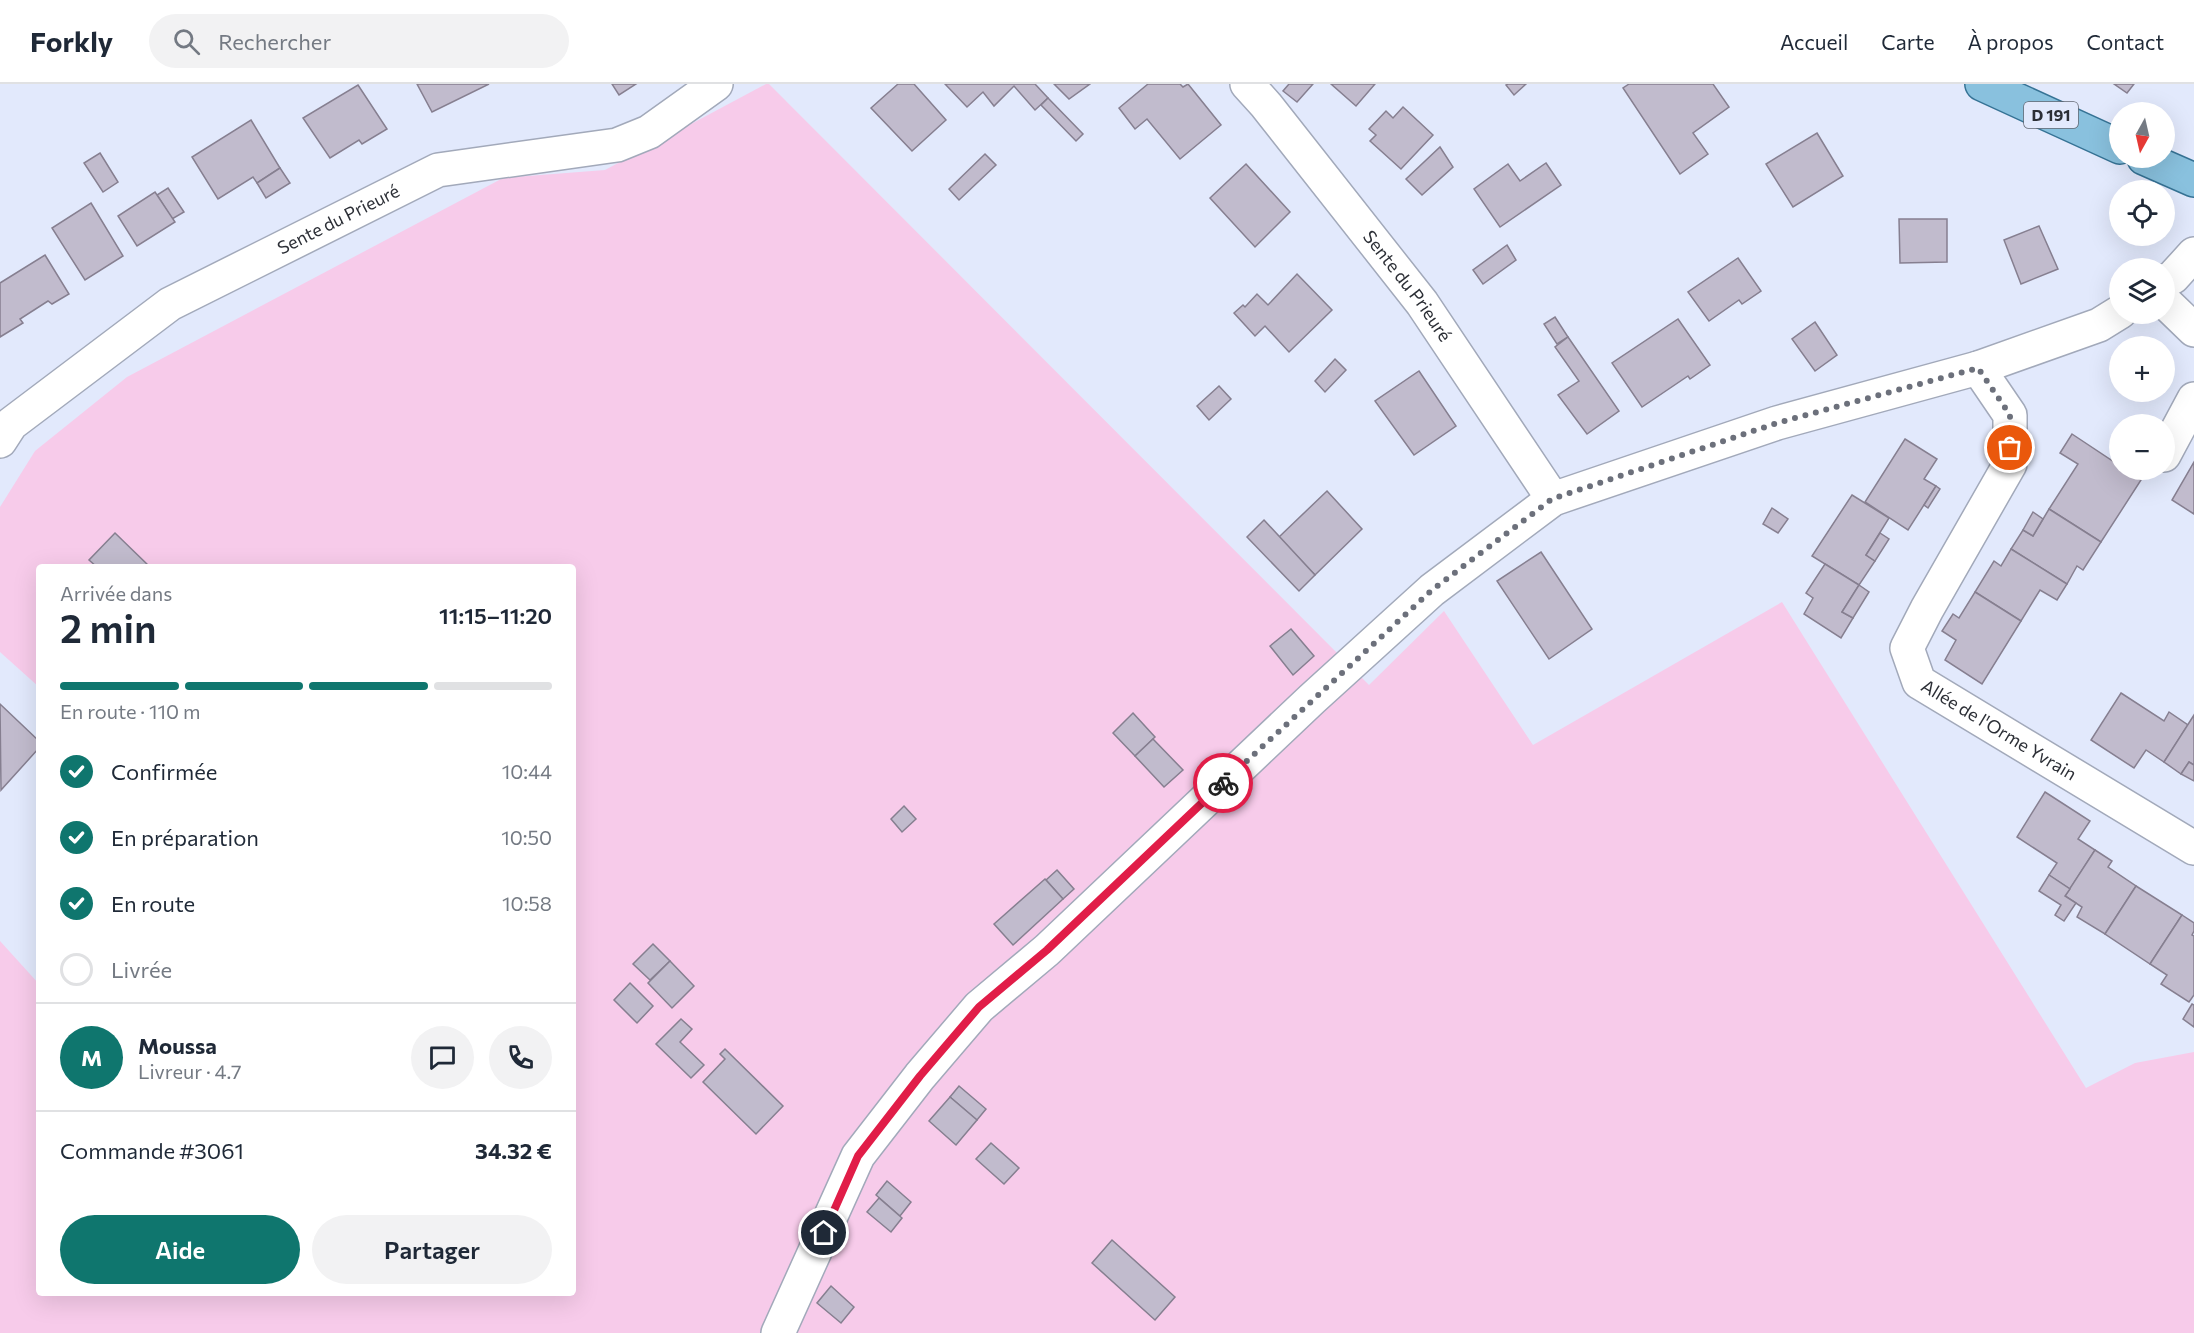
<!DOCTYPE html>
<html lang="fr">
<head>
<meta charset="utf-8">
<style>
	:root { --surface:#fff; --page:#f2f2f3; --text:#1f2937; --muted:#747a83; --line:#e0e1e3; --accent:#0f766e }
	body { margin:0; font-family:Commissioner,sans-serif; background:var(--page); color:var(--text); height:100vh; display:flex; flex-direction:column; font-size:22px; white-space:nowrap }
	* { box-sizing:border-box; margin:0 }
	p { font-size:20px; color:var(--muted) }
	.icon { flex:none; width:33px; height:33px; fill:none; stroke:currentColor; stroke-width:2; stroke-linecap:round; stroke-linejoin:round }
	.map { position:relative; flex:1; overflow:hidden }
	.sheet { position:absolute; left:36px; top:480px; width:540px; height:732px; display:flex; flex-direction:column; background:var(--surface); border-radius:6px; box-shadow:0 6px 24px #0002 }
	.sheet>* { flex:none }
	.needle { width:39px; rotate:188deg }
	.tools { position:absolute; left:2109px; top:18px; display:grid; gap:12px }
	.tools a { display:grid; place-items:center; width:66px; height:66px; border-radius:50%; background:var(--surface); box-shadow:0 6px 24px #0002; font-size:30px }
	.pin { position:absolute; display:grid; place-items:center; width:51px; height:51px; color:#fff; margin:-26px; border:3px solid #fff; border-radius:50%; box-shadow:0 2px 6px #0007 }
	.courier { position:absolute; display:grid; place-items:center; width:60px; height:60px; margin:-30px; border:4px solid #e11d48; border-radius:50%; background:#fff; color:#222; box-shadow:0 2px 8px #0007 }
	.headline em { font-style:normal; font-weight:600 }
	.headline div { display:flex; flex-direction:column-reverse }
	.headline { display:flex; align-items:center; justify-content:space-between; height:102px; padding:0 24px }
	h1 { font-size:39px; font-weight:600; line-height:45px }
	.bar { display:grid; grid-template-columns:repeat(4,1fr); gap:9px 6px; align-content:center; height:72px; padding:0 24px }
	.bar i { height:8px; border-radius:4px; background:var(--line) }
	.bar .selected { background:var(--accent) }
	.bar p { grid-column:span 4 }
	.line { display:flex; align-items:center; gap:15px; padding:0 24px; border-top:2px solid var(--line) }
	.line div { flex:1 }
	.round { display:grid; place-items:center; flex:none; width:63px; height:63px; border-radius:32px; background:var(--page) }
	ol { padding:0 24px; list-style:none }
	li { display:flex; align-items:center; gap:18px; height:66px }
	li p { margin-inline-start:auto }
	li .icon { padding:6px; border-radius:50%; background:var(--accent); color:#fff; stroke-width:4 }
	li:last-child { color:var(--muted) }
	li i { width:33px; height:33px; border:3px solid var(--line); border-radius:50% }
	.button { display:flex; gap:12px; margin-top:auto; padding:12px 24px }
	.button a { flex:1; height:69px; border-radius:36px; background:var(--accent); color:#fff; font-size:24px; font-weight:600; line-height:69px; text-align:center }
	.button a+a { background:var(--page); color:var(--text) }
	header { display:flex; align-items:center; gap:36px; box-sizing:border-box; height:84px; padding:0 30px; background:var(--surface); border-bottom:2px solid var(--line) }
	header strong { font-size:28px }
	nav { display:flex; gap:33px; margin-inline-start:auto; font-size:21px }
	.search { width:420px; height:54px; background:var(--page); display:flex; align-items:center; gap:15px; box-sizing:border-box; padding:0 21px; border-radius:33px; color:var(--muted); font-size:22px }
	.map>svg:first-child { display:block }
	.green { fill:#f7cbea }
	.building { fill:#c1bbcd; stroke:#867f90; stroke-width:1.5 }
	.lines { fill:none; stroke-linecap:round; stroke-linejoin:round }
	.minor-casing { stroke:#a2a9ba; stroke-width:36 }
	.major-casing { stroke:#367395; stroke-width:36 }
	.minor { stroke:#fff; stroke-width:33 }
	.major { stroke:#89c1de; stroke-width:33 }
	.done { stroke:#6c707b; stroke-width:6; stroke-dasharray:0 10.8 }
	.route { stroke:#e11d48; stroke-width:8 }
	.labels { text-anchor:middle; stroke-width:5; stroke-linejoin:round; paint-order:stroke }
	.shield { fill:#e2e9fc; stroke:#636771; stroke-width:1.5 }
	.shield-label { font-size:16px; font-weight:bold; fill:#2c2f36 }
	.street-label { font-size:18px; fill:#2c2f36; stroke:#e2e9fc }
</style>
</head>
<body>
<header>
<strong>Forkly</strong>
<div class="search"><svg class="icon" aria-label="search" viewBox="0 0 24 24"><circle cx="10" cy="10" r="6"/><path d="M15 15l6 6"/></svg>Rechercher</div>
<nav><a>Accueil</a><a>Carte</a><a>À propos</a><a>Contact</a></nav>
</header>
<div class="map">
<svg width="2194" height="1249" viewBox="0 0 2194 1249">
	<rect width="100%" height="100%" fill="#e2e9fc"/>
	<polygon class="green" points="766,0 769,0 1369,601 1444,527 1533,661 1782,518 2086,1004 2135,979 2194,968 2194,1249 0,1249 0,857 39,900 39,1209 573,1209 573,483 39,483 39,603 0,568 0,423 35,367 127,293 503,94 605,86"/>
	<g class="building">
		<polygon points="417,0 489,0 432,28"/>
		<polygon points="612,0 636,0 619,11"/>
		<polygon points="898,0 914,0 946,36 912,67 871,24"/>
		<polygon points="945,0 1035,0 1048,14 1035,26 1014,2 994,22 983,8 967,23"/>
		<polygon points="1054,0 1090,0 1069,15"/>
		<polygon points="1148,0 1180,0 1183,3 1188,0 1221,41 1180,75 1147,35 1135,45 1119,24"/>
		<polygon points="1289,0 1313,0 1297,18 1283,7"/>
		<polygon points="1331,0 1375,0 1356,22"/>
		<polygon points="1508,0 1526,0 1514,11 1506,1"/>
		<polygon points="1629,0 1713,0 1729,23 1693,49 1708,70 1680,90 1623,4"/>
		<polygon points="2114,0 2134,0 2127,9"/>
		<polygon points="358,1 387,45 362,60 359,56 330,74 303,34"/>
		<polygon points="1048,14 1083,50 1076,57 1041,21"/>
		<polygon points="1403,23 1433,51 1401,85 1370,57 1376,51 1369,45 1386,27 1393,34"/>
		<polygon points="251,36 280,84 257,99 253,93 218,115 192,73"/>
		<polygon points="1817,49 1843,92 1793,123 1766,80"/>
		<polygon points="1440,63 1453,83 1422,111 1406,95"/>
		<polygon points="100,69 118,98 103,108 84,79"/>
		<polygon points="985,70 996,81 959,116 949,105"/>
		<polygon points="1546,79 1561,101 1500,143 1474,105 1508,80 1520,97"/>
		<polygon points="1246,80 1290,128 1255,163 1210,114"/>
		<polygon points="280,84 290,99 266,114 257,99"/>
		<polygon points="168,104 184,128 172,135 157,111"/>
		<polygon points="155,108 175,138 137,162 118,132"/>
		<polygon points="91,119 123,172 85,196 52,144"/>
		<polygon points="1899,135 1947,135 1947,178 1900,179"/>
		<polygon points="2039,142 2058,185 2021,200 2004,156"/>
		<polygon points="1507,161 1516,176 1483,200 1473,186"/>
		<polygon points="45,171 69,210 52,220 48,217 20,235 23,239 0,253 0,199"/>
		<polygon points="1738,174 1761,207 1742,220 1739,216 1709,237 1688,208"/>
		<polygon points="1297,190 1332,226 1289,268 1265,242 1255,252 1234,229 1243,221 1245,223 1257,210 1268,221"/>
		<polygon points="1555,233 1568,253 1557,260 1544,240"/>
		<polygon points="1678,235 1710,281 1690,295 1688,292 1642,323 1612,279"/>
		<polygon points="1815,238 1837,271 1815,287 1792,255"/>
		<polygon points="1568,253 1619,327 1587,350 1558,311 1579,297 1555,263"/>
		<polygon points="1335,275 1346,286 1325,308 1315,297"/>
		<polygon points="1419,287 1456,342 1414,371 1375,317"/>
		<polygon points="1219,302 1231,315 1209,336 1197,322"/>
		<polygon points="2072,350 2120,382 2120,386 2125,386 2141,396 2101,458 2049,425 2078,380 2060,369"/>
		<polygon points="1905,355 1937,375 1924,395 1936,402 1908,446 1865,418"/>
		<polygon points="2194,378 2194,430 2172,416"/>
		<polygon points="1936,402 1940,405 1928,424 1924,421"/>
		<polygon points="1327,407 1362,445 1315,491 1279,453"/>
		<polygon points="1852,411 1889,434 1866,471 1875,477 1859,501 1812,472"/>
		<polygon points="1772,424 1788,435 1778,449 1763,440"/>
		<polygon points="2049,425 2101,458 2083,486 2077,482 2067,500 2011,465 2023,446 2033,452"/>
		<polygon points="2033,428 2043,435 2033,452 2023,446"/>
		<polygon points="1264,436 1315,491 1299,507 1247,453"/>
		<polygon points="115,449 150,483 97,483 89,476"/>
		<polygon points="1880,449 1889,455 1875,477 1866,471"/>
		<polygon points="2011,465 2067,500 2057,516 2040,506 2021,537 1975,508 1994,477 2001,482"/>
		<polygon points="1541,468 1592,545 1549,575 1497,497"/>
		<polygon points="1825,480 1859,501 1842,528 1853,534 1841,554 1804,530 1813,514 1806,509"/>
		<polygon points="1859,501 1869,508 1853,534 1842,528"/>
		<polygon points="1975,508 2021,537 1982,600 1945,576 1956,556 1942,547 1953,530 1959,534"/>
		<polygon points="1291,545 1314,572 1293,591 1270,562"/>
		<polygon points="2121,609 2164,637 2169,628 2188,641 2164,678 2146,666 2134,684 2091,656"/>
		<polygon points="0,620 39,657 39,664 1,706"/>
		<polygon points="1133,629 1155,653 1135,672 1113,649"/>
		<polygon points="2194,631 2194,681 2189,678 2181,690 2164,678"/>
		<polygon points="1153,655 1183,686 1164,703 1135,672"/>
		<polygon points="2189,678 2194,681 2194,697 2181,690"/>
		<polygon points="2045,708 2090,737 2078,755 2095,766 2070,805 2049,791 2057,779 2017,753"/>
		<polygon points="904,722 916,735 902,748 891,735"/>
		<polygon points="2095,766 2112,777 2108,783 2136,802 2105,850 2077,833 2082,823 2065,812"/>
		<polygon points="1057,786 1074,805 1063,815 1046,796"/>
		<polygon points="2049,791 2070,805 2065,812 2076,819 2064,837 2055,831 2061,821 2039,807"/>
		<polygon points="1045,795 1063,815 1013,861 994,840"/>
		<polygon points="2136,802 2182,831 2150,880 2105,850"/>
		<polygon points="2182,831 2194,839 2194,847 2192,851 2194,852 2194,911 2189,918 2161,900 2167,891 2150,880"/>
		<polygon points="653,860 670,877 650,896 633,880"/>
		<polygon points="670,877 694,902 672,924 648,899"/>
		<polygon points="630,899 653,922 637,939 614,916"/>
		<polygon points="2192,920 2194,921 2194,943 2183,935"/>
		<polygon points="681,935 692,945 680,958 704,981 691,994 656,960"/>
		<polygon points="725,965 783,1022 756,1050 703,998 725,975 720,970"/>
		<polygon points="959,1002 986,1025 977,1036 950,1013"/>
		<polygon points="950,1013 977,1036 956,1061 929,1037"/>
		<polygon points="991,1059 1019,1084 1004,1100 976,1075"/>
		<polygon points="887,1097 911,1118 900,1132 876,1111"/>
		<polygon points="879,1114 902,1134 891,1148 867,1128"/>
		<polygon points="1112,1156 1175,1213 1155,1236 1092,1179"/>
		<polygon points="831,1202 854,1223 841,1239 817,1219"/>
	</g>
	<g class="lines">
		<g class="minor-casing">
			<g id="minor">
				<path id="s1" d="M 1247,0 L 1266,21 L 1422,219 L 1553,415"/>
				<polyline points="2164,198 2173,193 2194,170"/>
				<polyline points="2164,217 2194,246"/>
				<path id="s2" d="M 1978,284 L 2010,331 L 2010,380 L 1927,525 L 1907,564 L 1919,598 L 2194,764"/>
				<path id="s3" d="M 0,357 L 11,340 L 170,220 L 438,86 L 617,61 L 649,48 L 716,0"/>
				<polyline points="2164,371 2194,315"/>
				<polyline points="778,1249 858,1072 920,992 979,923 1047,866 1312,615 1432,506 1553,415 1777,339 1978,284 2099,241 2120,228"/>
			</g>
		</g>
		<g class="major-casing">
			<g id="major">
				<polyline points="1982,0 2120,63"/>
				<polyline points="2144,74 2194,96"/>
			</g>
		</g>
		<use href="#minor" class="minor"/>
		<use href="#major" class="major"/>
	</g>
	<g class="lines">
		<polyline class="done" points="1223,699 1432,506 1552,415 1777,339 1978,284 2010,331 2010,364"/>
		<polyline class="route" points="824,1149 858,1072 920,992 979,923 1047,866 1223,699"/>
	</g>
	<g class="labels">
		<rect class="shield" x="2024" y="18" width="54" height="26" rx="4.5"/>
		<g class="shield-label">
			<text x="2051" y="37">D 191</text>
		</g>
		<g class="street-label">
			<text dy="6" stroke="none"><textPath href="#s3" startOffset="408">Sente du Prieuré</textPath></text>
			<text dy="6" stroke="none"><textPath href="#s1" startOffset="258">Sente du Prieuré</textPath></text>
			<text dy="6" stroke="none"><textPath href="#s2" startOffset="446">Allée de l'Orme Yvrain</textPath></text>
		</g>
	</g>
</svg>
<div class="tools">
<a><svg class="needle" viewBox="-14 -14 28 28"><path d="M0-13l5 13h-10z" fill="#e53935"/><path d="M0 13l5-13h-10z" fill="#747a83"/></svg></a>
<a><svg class="icon" aria-label="locate" viewBox="0 0 24 24"><circle cx="12" cy="12" r="6"/><path d="M12 2v4M12 18v4M2 12h4M18 12h4"/></svg></a>
<a><svg class="icon" aria-label="layers" viewBox="0 0 24 24"><path d="M12 4l9 5-9 5-9-5zM3 14l9 5 9-5"/></svg></a>
<a>+</a>
<a>−</a>
</div>
<div class="pin" style="left:2010px;top:364px;background:#ea580c"><svg class="icon" aria-label="bag" viewBox="0 0 24 24"><path d="M5 8h14l-1 12H6zM9 8a3 3 0 0 1 6 0"/></svg></div>
<div class="pin" style="left:824px;top:1149px;background:#1f2937"><svg class="icon" aria-label="home" viewBox="0 0 24 24"><path d="M3 11l9-7 9 7M6 9v11h12V9"/></svg></div>
<div class="courier" style="left:1223px;top:699px"><svg class="icon" aria-label="bike" viewBox="0 0 24 24"><circle cx="6" cy="16" r="4"/><circle cx="18" cy="16" r="4"/><path d="M6 16l4-8h5l3 8M10 8l3 8H6M13 5h3"/></svg></div>
<section class="sheet">
<div class="headline"><div><h1>2 min</h1><p>Arrivée dans</p></div><em>11:15–11:20</em></div>
<div class="bar"><i class="selected"></i><i class="selected"></i><i class="selected"></i><i></i><p>En route · 110 m</p></div>
<ol>
<li><svg class="icon" aria-label="check" viewBox="0 0 24 24"><path d="M5 12l5 5 9-10"/></svg>Confirmée<p>10:44</p></li>
<li><svg class="icon" aria-label="check" viewBox="0 0 24 24"><path d="M5 12l5 5 9-10"/></svg>En préparation<p>10:50</p></li>
<li><svg class="icon" aria-label="check" viewBox="0 0 24 24"><path d="M5 12l5 5 9-10"/></svg>En route<p>10:58</p></li>
<li><i></i>Livrée</li>
</ol>
<div class="line" style="height:108px"><b class="round" style="background:var(--accent);color:#fff">M</b><div><b>Moussa</b><p>Livreur · 4.7</p></div><a class="round"><svg class="icon" aria-label="chat" viewBox="0 0 24 24"><path d="M4 5h16v11H9l-5 4z"/></svg></a><a class="round"><svg class="icon" aria-label="phone" viewBox="0 0 24 24"><path d="M5 4h4l2 5-3 2q2 4 5 5l2-3 5 2v4C11 20 4 13 5 4z"/></svg></a></div>
<div class="line" style="height:78px"><div>Commande #3061</div><b>34.32 €</b></div>
<div class="button"><a>Aide</a><a>Partager</a></div>
</section>
</div>
</body>
</html>
